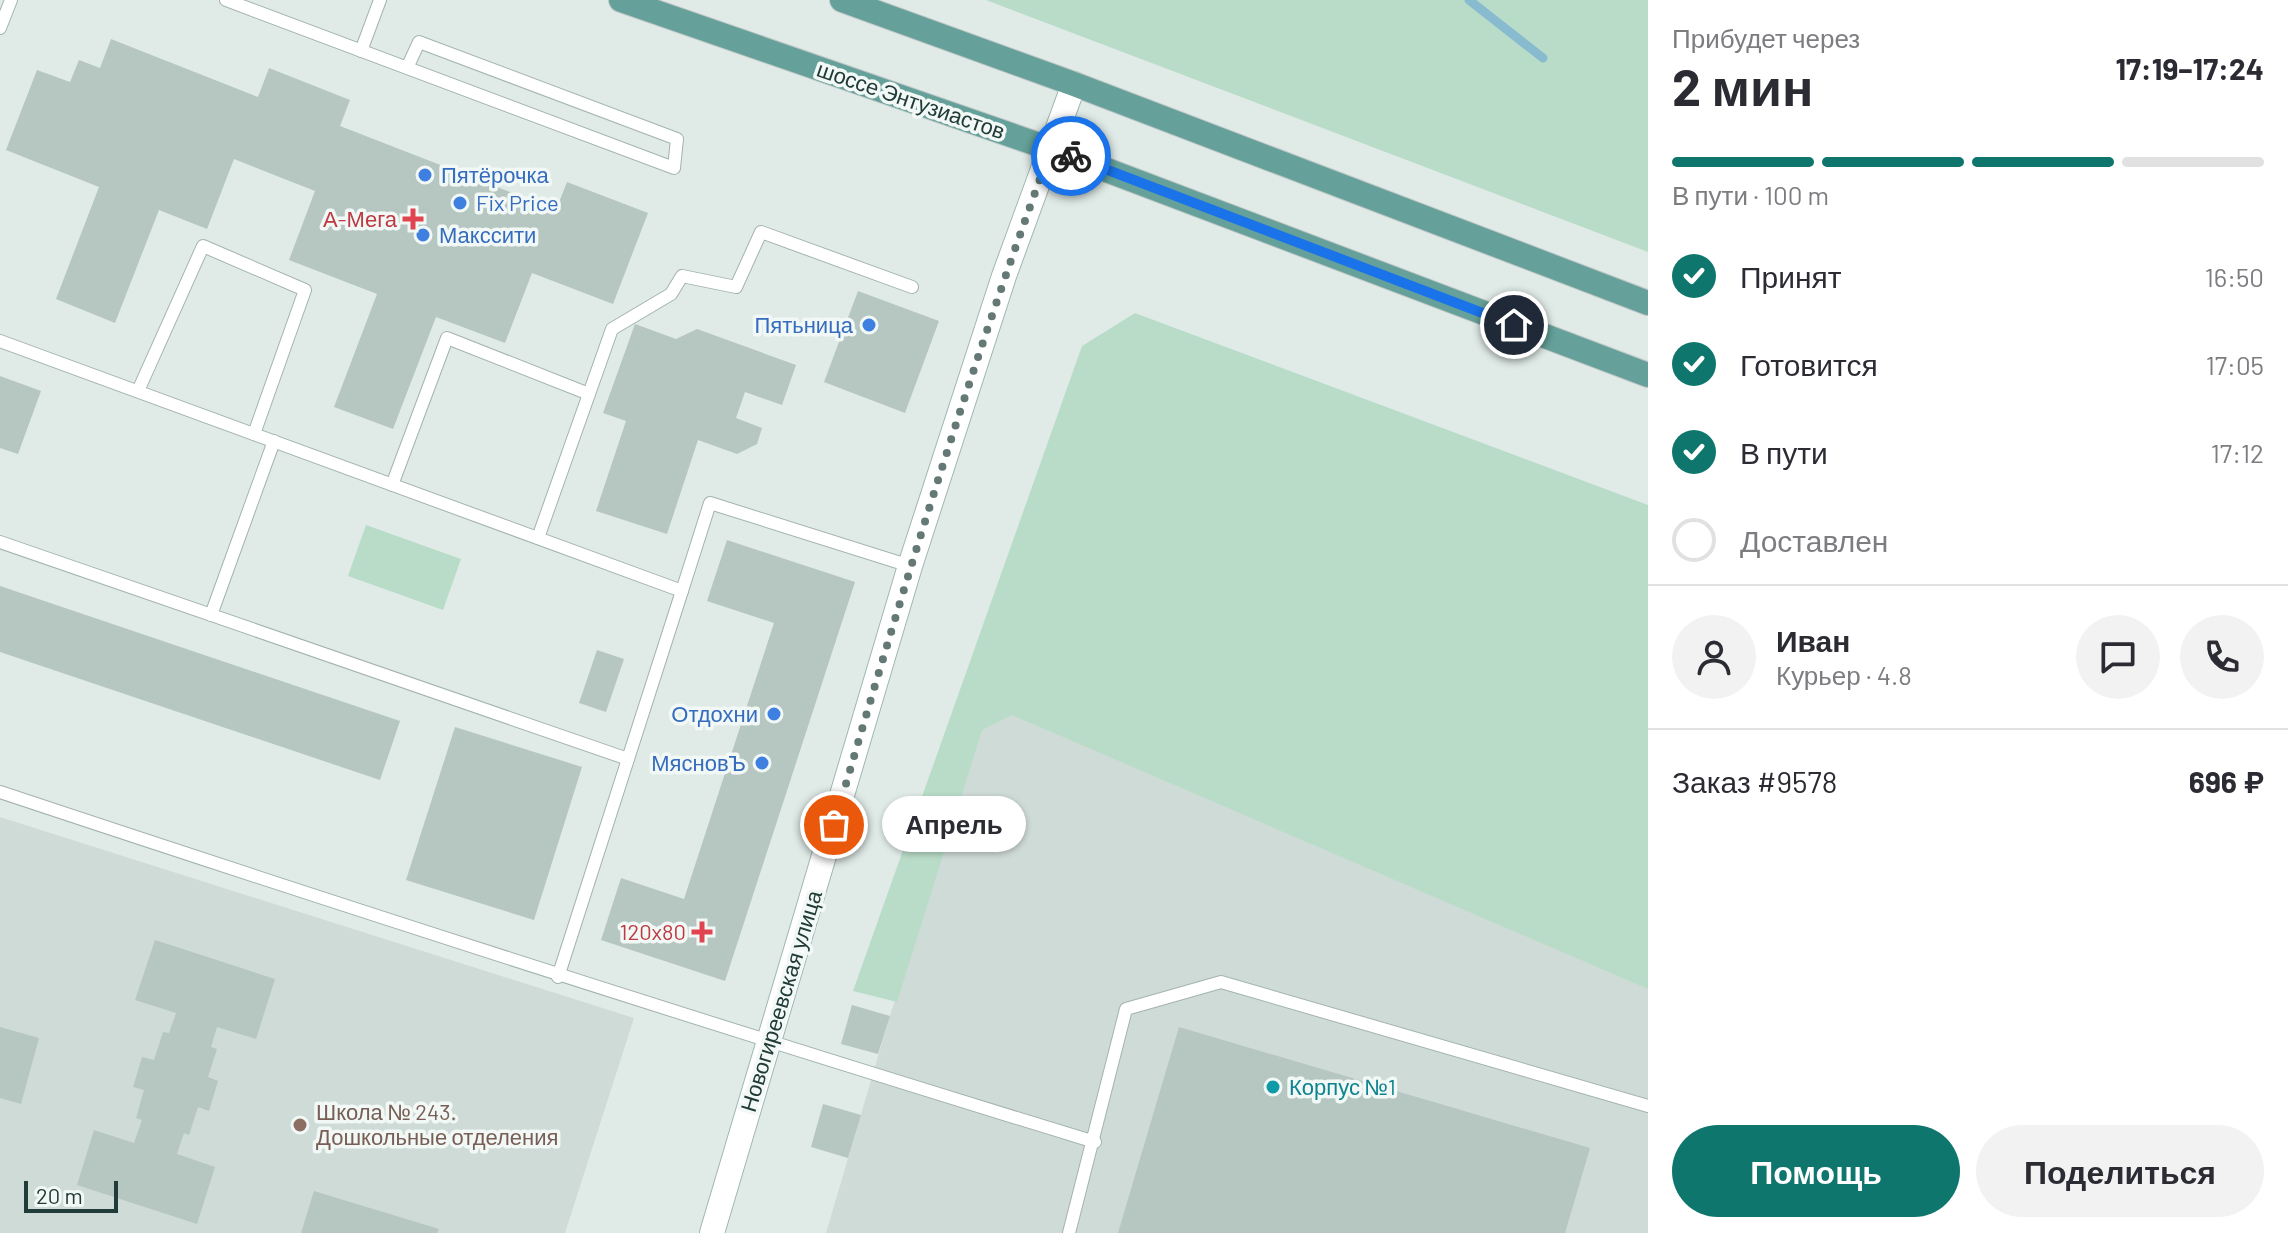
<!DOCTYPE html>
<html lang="ru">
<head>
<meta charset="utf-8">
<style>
	:root { --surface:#fff; --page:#f2f2f3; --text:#2b2b33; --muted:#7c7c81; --line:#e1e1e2; --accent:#0f766e }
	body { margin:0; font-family:Barlow,sans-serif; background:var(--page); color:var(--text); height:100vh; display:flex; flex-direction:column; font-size:30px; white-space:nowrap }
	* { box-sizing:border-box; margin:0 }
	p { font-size:26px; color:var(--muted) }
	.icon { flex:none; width:44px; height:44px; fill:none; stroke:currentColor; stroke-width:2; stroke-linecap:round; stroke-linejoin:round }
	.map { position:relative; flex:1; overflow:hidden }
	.details { display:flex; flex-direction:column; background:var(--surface); width:640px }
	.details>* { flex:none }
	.scale { position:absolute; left:24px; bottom:20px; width:94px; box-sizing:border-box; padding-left:8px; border:4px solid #213b38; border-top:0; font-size:22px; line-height:28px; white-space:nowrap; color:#213b38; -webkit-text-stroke:6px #f1f8f5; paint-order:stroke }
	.pin { position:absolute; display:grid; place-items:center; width:68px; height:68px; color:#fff; margin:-34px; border:4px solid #fff; border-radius:50%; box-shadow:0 2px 8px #0007 }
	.courier { position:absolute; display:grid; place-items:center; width:80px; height:80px; margin:-40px; border:6px solid #1a73e8; border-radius:50%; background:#fff; color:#222; box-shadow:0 2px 10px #0007 }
	.bubble { position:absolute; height:56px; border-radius:28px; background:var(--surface); box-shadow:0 2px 6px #0004; font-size:26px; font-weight:700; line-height:56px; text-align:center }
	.summary em { font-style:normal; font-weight:700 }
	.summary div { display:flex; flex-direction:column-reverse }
	.summary { display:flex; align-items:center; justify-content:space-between; height:136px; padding:0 24px }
	h1 { font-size:52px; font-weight:700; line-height:60px }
	.bar { display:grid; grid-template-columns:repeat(4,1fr); gap:12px 8px; align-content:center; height:96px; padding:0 24px }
	.bar i { height:10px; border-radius:6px; background:var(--line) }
	.bar .active { background:var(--accent) }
	.bar p { grid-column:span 4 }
	.line { display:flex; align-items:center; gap:20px; padding:0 24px; border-top:2px solid var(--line) }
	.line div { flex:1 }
	.round { display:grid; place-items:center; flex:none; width:84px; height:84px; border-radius:42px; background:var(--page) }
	ol { padding:0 24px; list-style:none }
	li { display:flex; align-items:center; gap:24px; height:88px }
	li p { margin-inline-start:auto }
	li .icon { padding:8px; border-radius:50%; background:var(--accent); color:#fff; stroke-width:4 }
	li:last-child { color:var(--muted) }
	li i { width:44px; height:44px; border:4px solid var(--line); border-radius:50% }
	.button { display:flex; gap:16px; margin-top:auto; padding:16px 24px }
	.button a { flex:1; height:92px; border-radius:48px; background:var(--accent); color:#fff; font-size:32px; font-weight:700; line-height:92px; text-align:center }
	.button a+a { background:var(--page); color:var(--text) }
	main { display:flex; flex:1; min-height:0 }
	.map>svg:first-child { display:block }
	.built { fill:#cfdbd7 }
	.green { fill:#b9dcc8 }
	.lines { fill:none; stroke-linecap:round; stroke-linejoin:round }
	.stream { stroke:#88bad0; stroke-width:9 }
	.building { fill:#b6c6c1 }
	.service-casing { stroke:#a3b3b0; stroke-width:14 }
	.secondary-casing { stroke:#9fb7b2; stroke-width:26 }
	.primary-casing { stroke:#c1c8c7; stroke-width:26 }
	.service { stroke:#fff; stroke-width:12 }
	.secondary { stroke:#fff; stroke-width:24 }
	.primary { stroke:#65a19a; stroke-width:24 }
	.done { stroke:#647976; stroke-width:8; stroke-dasharray:0 14.4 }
	.route { stroke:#1a73e8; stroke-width:10 }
	.shop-dot { fill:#3f7fe0; stroke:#f1f8f5; stroke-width:3 }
	.health-dot { fill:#e0444e; stroke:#f1f8f5; stroke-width:3 }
	.culture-dot { fill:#0f9aa8; stroke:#f1f8f5; stroke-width:3 }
	.education-dot { fill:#8d6e63; stroke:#f1f8f5; stroke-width:3 }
	.labels { text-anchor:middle; stroke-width:7; stroke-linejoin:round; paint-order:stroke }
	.street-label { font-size:22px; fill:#213b38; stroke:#f1f8f5 }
	.shop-label { font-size:22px; fill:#366cbe; stroke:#f1f8f5; text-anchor:start }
	.health-label { font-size:22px; fill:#be3a42; stroke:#f1f8f5; text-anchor:end }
	.culture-label { font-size:22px; fill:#0d838f; stroke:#f1f8f5; text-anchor:start }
	.education-label { font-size:22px; fill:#785e54; stroke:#f1f8f5; text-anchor:start }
</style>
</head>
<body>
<main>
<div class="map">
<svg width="1648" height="1233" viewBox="0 0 1648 1233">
	<rect width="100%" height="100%" fill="#e0ebe8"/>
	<g class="built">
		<polygon points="1090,381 1648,593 1648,1233 826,1233 890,1016"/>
		<polygon points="0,817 634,1018 565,1233 0,1233"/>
	</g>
	<g class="green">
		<polygon points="986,0 1648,0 1648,252"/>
		<polygon points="1135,313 1648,505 1648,989 1012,715 982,730 897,1002 853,991 1082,346"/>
		<polygon points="366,525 461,559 443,610 348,576"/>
	</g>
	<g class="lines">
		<polyline class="stream" points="1469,0 1543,58"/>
	</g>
	<g class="building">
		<polygon points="111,39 258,97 269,68 350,100 340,126 556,210 567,182 648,213 613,304 532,273 505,343 436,317 393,429 334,407 377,294 289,260 315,191 234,159 207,229 159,210 115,323 56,299 99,187 6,150 37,70 70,82 79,60 100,68"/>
		<polygon points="858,291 939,321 905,413 824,382"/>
		<polygon points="635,324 676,339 697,329 796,365 782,405 745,392 736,418 762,428 757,444 737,454 698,440 667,534 596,511 626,421 603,413"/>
		<polygon points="0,376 41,391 18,454 0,448"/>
		<polygon points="727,540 855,582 725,981 601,940 621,878 684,899 774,623 707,601"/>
		<polygon points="0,586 400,721 380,780 0,652"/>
		<polygon points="597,650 624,659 606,712 579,703"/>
		<polygon points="455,727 582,767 534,920 406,880"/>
		<polygon points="155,940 275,979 256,1039 217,1027 211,1047 217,1049 208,1077 218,1081 209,1111 198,1107 189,1135 184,1133 177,1154 215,1167 197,1224 77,1185 94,1130 134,1143 142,1120 136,1118 144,1090 133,1087 142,1057 154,1060 163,1032 169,1033 176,1013 135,1000"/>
		<polygon points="852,1005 890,1016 878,1054 841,1044"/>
		<polygon points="0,1027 39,1038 21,1104 0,1098"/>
		<polygon points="1179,1027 1590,1148 1565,1233 1118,1233"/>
		<polygon points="823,1104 861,1115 848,1158 811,1147"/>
		<polygon points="314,1191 439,1229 437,1233 301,1233"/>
	</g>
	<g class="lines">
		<g class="service-casing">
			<g id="service">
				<polyline points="226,0 674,168 677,139 419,42 407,68"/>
				<polyline points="0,28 11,0"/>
				<polyline points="361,51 380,0"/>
				<polyline points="0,341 682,591 558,977"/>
				<polyline points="138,391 203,246 305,290 254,434"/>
				<polyline points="589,394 612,329 671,294 682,276 736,287 761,232 912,287"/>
				<polyline points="392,485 447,338 589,394 538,538"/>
				<polyline points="0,542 628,759"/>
				<polyline points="682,591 710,503 910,566"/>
				<polyline points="211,615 274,441"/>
				<path d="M 0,792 C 364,913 728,1030 1095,1142"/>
				<polyline points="1069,1233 1126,1009 1221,982 1648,1106"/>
			</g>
		</g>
		<g class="secondary-casing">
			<polyline id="secondary" points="712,1233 910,566 1004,276 1074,84"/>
		</g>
		<g class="primary-casing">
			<g id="primary">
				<polyline points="621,0 1051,149 1648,375"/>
				<polyline points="842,0 1074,84 1648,303"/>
			</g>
		</g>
		<use href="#service" class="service"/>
		<use href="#secondary" class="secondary"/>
		<use href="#primary" class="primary"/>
	</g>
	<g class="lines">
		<path class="done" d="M 834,825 C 900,598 969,371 1051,149 L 1071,156"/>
		<polyline class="route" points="1071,156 1514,325"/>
	</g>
	<g class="shop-dot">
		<circle cx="425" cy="175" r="8"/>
		<circle cx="460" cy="203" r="8"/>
		<circle cx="423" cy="235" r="8"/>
		<circle cx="869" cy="325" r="8"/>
		<circle cx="774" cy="714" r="8"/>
		<circle cx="762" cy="763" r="8"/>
	</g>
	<g class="health-dot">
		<path d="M409 207h8v8h8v8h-8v8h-8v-8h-8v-8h8z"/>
		<path d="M698 920h8v8h8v8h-8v8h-8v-8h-8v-8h8z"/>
	</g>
	<circle class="culture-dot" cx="1273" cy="1087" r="8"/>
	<circle class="education-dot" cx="300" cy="1125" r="8"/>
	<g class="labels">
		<g class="street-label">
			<text transform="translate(911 100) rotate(19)" y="8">шоссе Энтузиастов</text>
			<text transform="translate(781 1001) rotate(-73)" y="8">Новогиреевская улица</text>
		</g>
		<g class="shop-label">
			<text x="441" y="183">Пятёрочка</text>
			<text x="476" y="211">Fix Price</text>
			<text x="439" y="243">Макссити</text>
			<text x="853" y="333" text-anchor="end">Пятьница</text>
			<text x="758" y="722" text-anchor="end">Отдохни</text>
			<text x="746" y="771" text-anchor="end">МясновЪ</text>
		</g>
		<g class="health-label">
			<text x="397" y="227">А-Мега</text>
			<text x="686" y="940">120x80</text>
		</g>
		<g class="culture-label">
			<text x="1289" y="1095">Корпус №1</text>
		</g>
		<g class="education-label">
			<text x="316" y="1120">Школа № 243.<tspan x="316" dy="25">Дошкольные отделения</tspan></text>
		</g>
	</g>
</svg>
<div class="scale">20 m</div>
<div class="pin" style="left:834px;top:825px;background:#ea580c"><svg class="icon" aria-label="bag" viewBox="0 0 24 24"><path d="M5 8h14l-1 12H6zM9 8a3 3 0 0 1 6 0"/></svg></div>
<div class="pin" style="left:1514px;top:325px;background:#1f2937"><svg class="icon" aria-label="home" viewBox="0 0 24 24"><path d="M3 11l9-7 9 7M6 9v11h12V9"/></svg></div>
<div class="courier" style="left:1071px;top:156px"><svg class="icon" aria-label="bike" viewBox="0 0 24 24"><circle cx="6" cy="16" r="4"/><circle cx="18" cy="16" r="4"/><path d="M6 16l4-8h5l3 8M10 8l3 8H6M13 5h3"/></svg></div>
<div class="bubble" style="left:882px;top:796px;width:144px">Апрель</div>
</div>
<section class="details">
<div class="summary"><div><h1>2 мин</h1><p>Прибудет через</p></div><em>17:19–17:24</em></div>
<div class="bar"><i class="active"></i><i class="active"></i><i class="active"></i><i></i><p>В пути · 100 m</p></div>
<ol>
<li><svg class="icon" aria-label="check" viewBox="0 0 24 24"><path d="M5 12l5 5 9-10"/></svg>Принят<p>16:50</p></li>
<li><svg class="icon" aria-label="check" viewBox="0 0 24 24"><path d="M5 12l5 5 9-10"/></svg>Готовится<p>17:05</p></li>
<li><svg class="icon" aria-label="check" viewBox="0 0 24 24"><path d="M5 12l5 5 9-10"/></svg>В пути<p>17:12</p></li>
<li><i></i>Доставлен</li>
</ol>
<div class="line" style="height:144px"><a class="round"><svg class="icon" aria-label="person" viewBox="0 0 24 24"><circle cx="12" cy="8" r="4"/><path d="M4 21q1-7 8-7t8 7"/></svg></a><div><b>Иван</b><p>Курьер · 4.8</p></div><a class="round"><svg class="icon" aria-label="chat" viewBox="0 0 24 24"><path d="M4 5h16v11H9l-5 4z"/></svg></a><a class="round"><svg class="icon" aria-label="phone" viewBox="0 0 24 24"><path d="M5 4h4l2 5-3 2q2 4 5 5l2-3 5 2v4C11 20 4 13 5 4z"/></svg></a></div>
<div class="line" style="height:104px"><div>Заказ #9578</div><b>696 ₽</b></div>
<div class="button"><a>Помощь</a><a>Поделиться</a></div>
</section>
</main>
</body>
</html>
